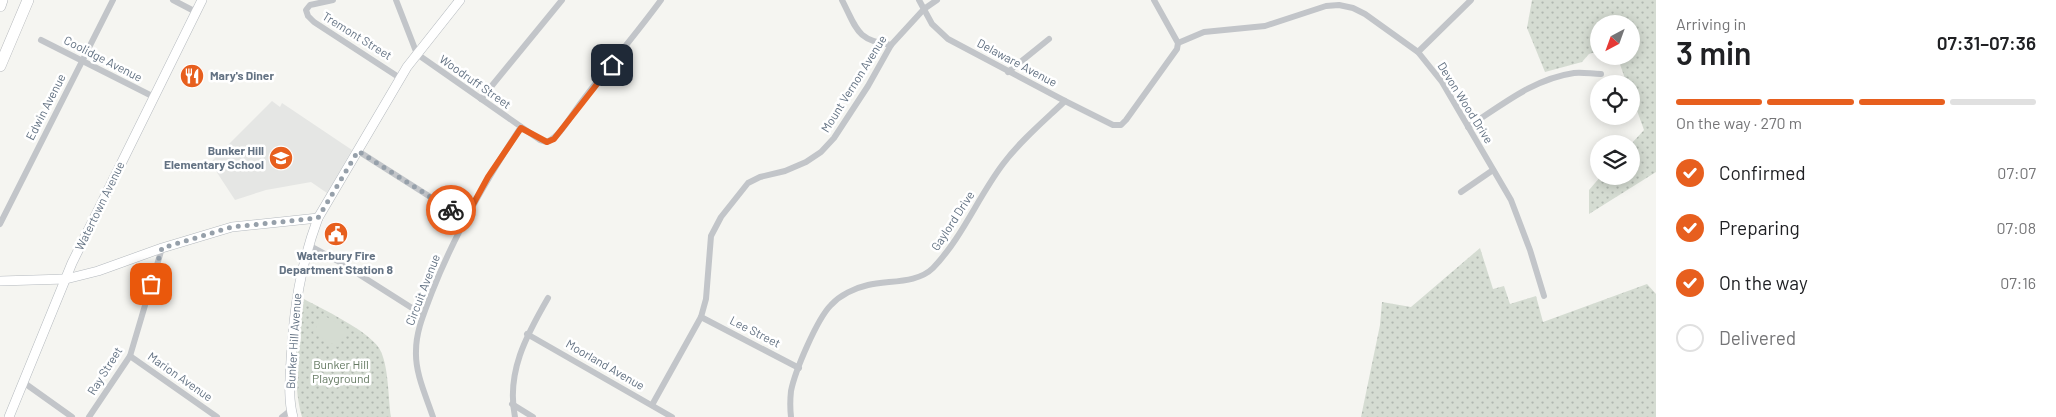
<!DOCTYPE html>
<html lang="en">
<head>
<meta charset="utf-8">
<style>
	:root { --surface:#fff; --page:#f6f6f6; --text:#202124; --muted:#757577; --line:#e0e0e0; --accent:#e75f1e }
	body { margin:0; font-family:Barlow,sans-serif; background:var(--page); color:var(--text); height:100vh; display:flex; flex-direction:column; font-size:19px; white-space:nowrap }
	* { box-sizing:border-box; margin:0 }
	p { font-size:16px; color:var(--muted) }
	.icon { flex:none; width:28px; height:28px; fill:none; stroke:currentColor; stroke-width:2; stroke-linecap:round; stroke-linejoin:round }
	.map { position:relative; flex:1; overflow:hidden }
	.details { display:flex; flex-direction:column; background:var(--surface); width:400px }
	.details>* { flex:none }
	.needle { width:32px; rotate:221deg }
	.controls { position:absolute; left:1590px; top:15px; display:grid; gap:10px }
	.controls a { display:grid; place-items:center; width:50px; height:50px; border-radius:50%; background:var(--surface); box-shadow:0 2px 12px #0003; font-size:25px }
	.pin { position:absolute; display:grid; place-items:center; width:42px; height:42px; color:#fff; margin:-21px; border-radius:10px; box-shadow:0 2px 8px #0006 }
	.courier { position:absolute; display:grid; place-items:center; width:50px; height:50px; margin:-25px; border:4px solid #e75f1e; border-radius:50%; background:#fff; color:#222; box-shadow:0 1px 6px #0007 }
	.head em { font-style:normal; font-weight:600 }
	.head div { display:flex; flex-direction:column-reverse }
	.head { display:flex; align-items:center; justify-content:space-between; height:85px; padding:0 20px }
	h1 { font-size:32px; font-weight:600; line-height:38px }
	.bar { display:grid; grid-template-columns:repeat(4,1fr); gap:8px 5px; align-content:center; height:60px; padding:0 20px }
	.bar i { height:6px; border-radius:4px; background:var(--line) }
	.bar .on { background:var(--accent) }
	.bar p { grid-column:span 4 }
	ol { padding:0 20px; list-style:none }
	li { display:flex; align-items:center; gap:15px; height:55px }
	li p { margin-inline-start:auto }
	li .icon { padding:5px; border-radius:50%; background:var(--accent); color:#fff; stroke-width:4 }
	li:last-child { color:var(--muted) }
	li i { width:28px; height:28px; border:2px solid var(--line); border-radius:50% }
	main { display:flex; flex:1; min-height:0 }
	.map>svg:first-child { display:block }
	.built { fill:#e5e6e4 }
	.green { fill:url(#green-dots) }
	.pitch { fill:#d5dcd2 }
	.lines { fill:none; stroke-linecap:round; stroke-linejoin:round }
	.secondary-casing { stroke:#b4b9be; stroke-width:10 }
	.highway-casing { stroke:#b5b8bb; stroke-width:12 }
	.street { stroke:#c2c5c9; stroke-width:6 }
	.secondary { stroke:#fff; stroke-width:9 }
	.highway { stroke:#fff; stroke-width:11 }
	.done { stroke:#96a0aa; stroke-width:5; stroke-dasharray:0 9 }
	.route { stroke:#e75f1e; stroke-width:6 }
	.labels { text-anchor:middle; stroke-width:5; stroke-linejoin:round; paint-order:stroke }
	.street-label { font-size:12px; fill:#637283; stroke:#fff }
	.poi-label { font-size:12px; font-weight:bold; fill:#637283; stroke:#fff; text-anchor:start }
	.park-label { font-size:12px; fill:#657a62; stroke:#fff }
</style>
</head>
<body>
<main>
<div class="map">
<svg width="1656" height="417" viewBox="0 0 1656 417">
	<defs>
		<pattern id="green-dots" width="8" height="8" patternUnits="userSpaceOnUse" patternTransform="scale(1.25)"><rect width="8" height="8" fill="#d5dcd2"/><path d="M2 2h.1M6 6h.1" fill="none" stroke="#b0b7b0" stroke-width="1.8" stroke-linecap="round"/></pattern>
	</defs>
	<rect width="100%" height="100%" fill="#f5f5f1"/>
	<polygon class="built" points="272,101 280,107 282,103 352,150 327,193 311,182 266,190 235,200 214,168 208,165"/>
	<g class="green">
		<polygon points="1532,0 1656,0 1656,172 1589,214 1589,190 1601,176 1631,176 1631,144 1644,130 1631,94 1631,84 1627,84 1617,56 1631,56 1631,24 1599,24 1599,51 1589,54 1582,62 1545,72 1527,28"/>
		<polygon points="1480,248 1493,289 1504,286 1510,304 1536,296 1543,322 1647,284 1656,294 1656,417 1361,417 1380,325 1382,302 1411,307"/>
		<path d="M 304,299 C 324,310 367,330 379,348 C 389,364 388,398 391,417 L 302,417 C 291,378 299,338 304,299 Z"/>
	</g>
	<polygon class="pitch" points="323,315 348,329 338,347 313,333"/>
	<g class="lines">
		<g class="secondary-casing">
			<g id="secondary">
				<polyline points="0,281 66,279 98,271 162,248 232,227 318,218"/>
				<polyline points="9,417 72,263 202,0"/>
				<path d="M 293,417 C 288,399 290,379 291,360 C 294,308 300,267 318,218 L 407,67 L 460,0"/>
			</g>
		</g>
		<g class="highway-casing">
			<g id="highway">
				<polyline points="0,6 2,0"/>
				<polyline points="0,66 28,0"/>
			</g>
		</g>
		<g class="street">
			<polyline points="173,0 196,12"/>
			<polyline points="333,0 310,5 306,10 308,16 314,22 400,78"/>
			<path d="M 396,0 L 417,54 L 540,140 L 547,142 C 561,135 568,120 577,108 C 604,71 634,37 661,0"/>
			<path d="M 842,0 C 857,29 856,40 891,45"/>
			<polyline points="919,0 932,24 948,39 1065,101 1113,125 1121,125 1126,120 1177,49 1178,43 1154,0"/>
			<polyline points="41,40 154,97"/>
			<polyline points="1178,43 1204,32 1265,26 1326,6 1339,5 1353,8 1365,14 1418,52 1442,82 1511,200 1530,250 1544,296"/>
			<polyline points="1418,52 1471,0"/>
			<polyline points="1008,72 1049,39"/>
			<polyline points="481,99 562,0"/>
			<path d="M 1468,127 C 1502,105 1533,79 1574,73 C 1583,72 1592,74 1601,74"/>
			<polyline points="358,151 465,219"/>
			<polyline points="1461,192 1493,170"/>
			<polyline points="0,224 113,0"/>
			<polyline points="308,245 338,261 423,315"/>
			<polyline points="701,317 799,368"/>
			<polyline points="527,334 672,417"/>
			<polyline points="130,356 217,417"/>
			<polyline points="23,382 72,417"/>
			<polyline points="512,404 533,417"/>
			<polyline points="652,405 701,317 706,299 711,236 721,217 748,183 760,177 785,171 806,162 821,152 834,138 868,86 891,45 924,9 937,0"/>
			<polyline points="89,417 130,356 162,248"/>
			<polyline points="282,417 291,410"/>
			<path d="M 433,417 C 426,396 415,373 416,351 C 416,330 425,311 432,292 C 455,233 486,180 521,127"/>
			<path d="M 515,417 C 506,373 526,336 548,298"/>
			<path d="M 791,417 C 790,408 790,400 791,391 C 795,371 817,319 831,305 C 840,295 855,288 868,285 C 888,280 917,284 933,268 C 962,238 978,197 1003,164 C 1021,140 1044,121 1065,101"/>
		</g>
		<use href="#secondary" class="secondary"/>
		<use href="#highway" class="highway"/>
	</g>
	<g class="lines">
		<polyline class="done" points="151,284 162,248 232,227 318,218 358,151 451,210"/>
		<polyline class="route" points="451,210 465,219 488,177 521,128 547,142 554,139 612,65"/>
	</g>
	<defs>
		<g id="restaurant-disc" transform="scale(1.25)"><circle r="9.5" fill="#e75f1e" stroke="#fff"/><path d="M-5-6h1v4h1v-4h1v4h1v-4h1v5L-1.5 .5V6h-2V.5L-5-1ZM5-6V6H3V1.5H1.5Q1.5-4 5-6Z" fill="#fff"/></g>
		<g id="school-disc" transform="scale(1.25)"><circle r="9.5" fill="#e75f1e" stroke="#fff"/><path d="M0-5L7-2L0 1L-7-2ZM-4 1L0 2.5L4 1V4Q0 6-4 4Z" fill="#fff"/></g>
		<g id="civic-disc" transform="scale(1.25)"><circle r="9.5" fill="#e75f1e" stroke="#fff"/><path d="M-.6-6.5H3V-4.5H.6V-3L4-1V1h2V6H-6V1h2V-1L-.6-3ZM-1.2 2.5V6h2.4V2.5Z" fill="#fff"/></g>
	</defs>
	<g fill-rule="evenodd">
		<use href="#restaurant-disc" x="192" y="76"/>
		<use href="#school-disc" x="281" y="158"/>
		<use href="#civic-disc" x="336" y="234"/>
	</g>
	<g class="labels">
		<g class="street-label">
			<text transform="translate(357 36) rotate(32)" y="4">Tremont Street</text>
			<text transform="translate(103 59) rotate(27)" y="4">Coolidge Avenue</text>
			<text transform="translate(1017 63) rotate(28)" y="4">Delaware Avenue</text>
			<text transform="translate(475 82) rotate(35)" y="4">Woodruff Street</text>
			<text transform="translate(854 84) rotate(-58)" y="4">Mount Vernon Avenue</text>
			<text transform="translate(1465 103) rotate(58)" y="4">Devon Wood Drive</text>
			<text transform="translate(46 107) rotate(-63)" y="4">Edwin Avenue</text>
			<text transform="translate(100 206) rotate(-64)" y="4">Watertown Avenue</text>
			<text transform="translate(953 221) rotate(-57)" y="4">Gaylord Drive</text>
			<text transform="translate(423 290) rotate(-69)" y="4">Circuit Avenue</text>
			<text transform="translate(755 332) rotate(27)" y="4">Lee Street</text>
			<text transform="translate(294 341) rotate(-86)" y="4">Bunker Hill Avenue</text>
			<text transform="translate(605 365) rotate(30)" y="4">Moorland Avenue</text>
			<text transform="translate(105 371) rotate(-58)" y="4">Ray Street</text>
			<text transform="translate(180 377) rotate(35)" y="4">Marion Avenue</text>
		</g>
		<g class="poi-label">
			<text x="210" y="80">Mary's Diner</text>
			<text x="264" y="155" text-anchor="end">Bunker Hill<tspan x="264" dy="14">Elementary School</tspan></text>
			<text x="336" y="260" text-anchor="middle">Waterbury Fire<tspan x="336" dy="14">Department Station 8</tspan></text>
		</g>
		<g class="park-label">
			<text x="341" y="369">Bunker Hill<tspan x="341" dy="14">Playground</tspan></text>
		</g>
	</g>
</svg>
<div class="controls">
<a><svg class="needle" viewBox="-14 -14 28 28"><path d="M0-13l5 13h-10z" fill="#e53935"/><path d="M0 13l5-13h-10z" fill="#757577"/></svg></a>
<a><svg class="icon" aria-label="locate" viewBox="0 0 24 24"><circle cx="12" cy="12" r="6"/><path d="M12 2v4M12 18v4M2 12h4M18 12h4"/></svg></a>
<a><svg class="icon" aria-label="layers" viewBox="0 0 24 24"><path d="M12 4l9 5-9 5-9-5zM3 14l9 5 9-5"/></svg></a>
</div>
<div class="pin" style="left:151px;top:284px;background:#ea580c"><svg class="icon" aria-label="bag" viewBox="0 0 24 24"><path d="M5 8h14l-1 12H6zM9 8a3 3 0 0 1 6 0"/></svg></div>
<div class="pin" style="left:612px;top:65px;background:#1f2937"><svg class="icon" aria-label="home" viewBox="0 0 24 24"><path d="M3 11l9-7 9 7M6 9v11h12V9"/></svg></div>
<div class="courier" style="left:451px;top:210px"><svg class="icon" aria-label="bike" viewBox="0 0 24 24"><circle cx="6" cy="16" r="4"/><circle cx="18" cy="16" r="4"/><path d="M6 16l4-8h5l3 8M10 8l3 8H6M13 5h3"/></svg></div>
</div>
<section class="details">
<div class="head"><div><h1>3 min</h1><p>Arriving in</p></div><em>07:31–07:36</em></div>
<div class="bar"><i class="on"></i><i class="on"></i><i class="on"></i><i></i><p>On the way · 270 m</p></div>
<ol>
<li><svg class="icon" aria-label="check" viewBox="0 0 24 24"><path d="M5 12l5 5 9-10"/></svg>Confirmed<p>07:07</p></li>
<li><svg class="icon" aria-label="check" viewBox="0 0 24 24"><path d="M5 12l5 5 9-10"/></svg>Preparing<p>07:08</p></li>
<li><svg class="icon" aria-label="check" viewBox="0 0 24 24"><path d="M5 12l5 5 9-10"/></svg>On the way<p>07:16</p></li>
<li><i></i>Delivered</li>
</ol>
</section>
</main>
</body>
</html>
